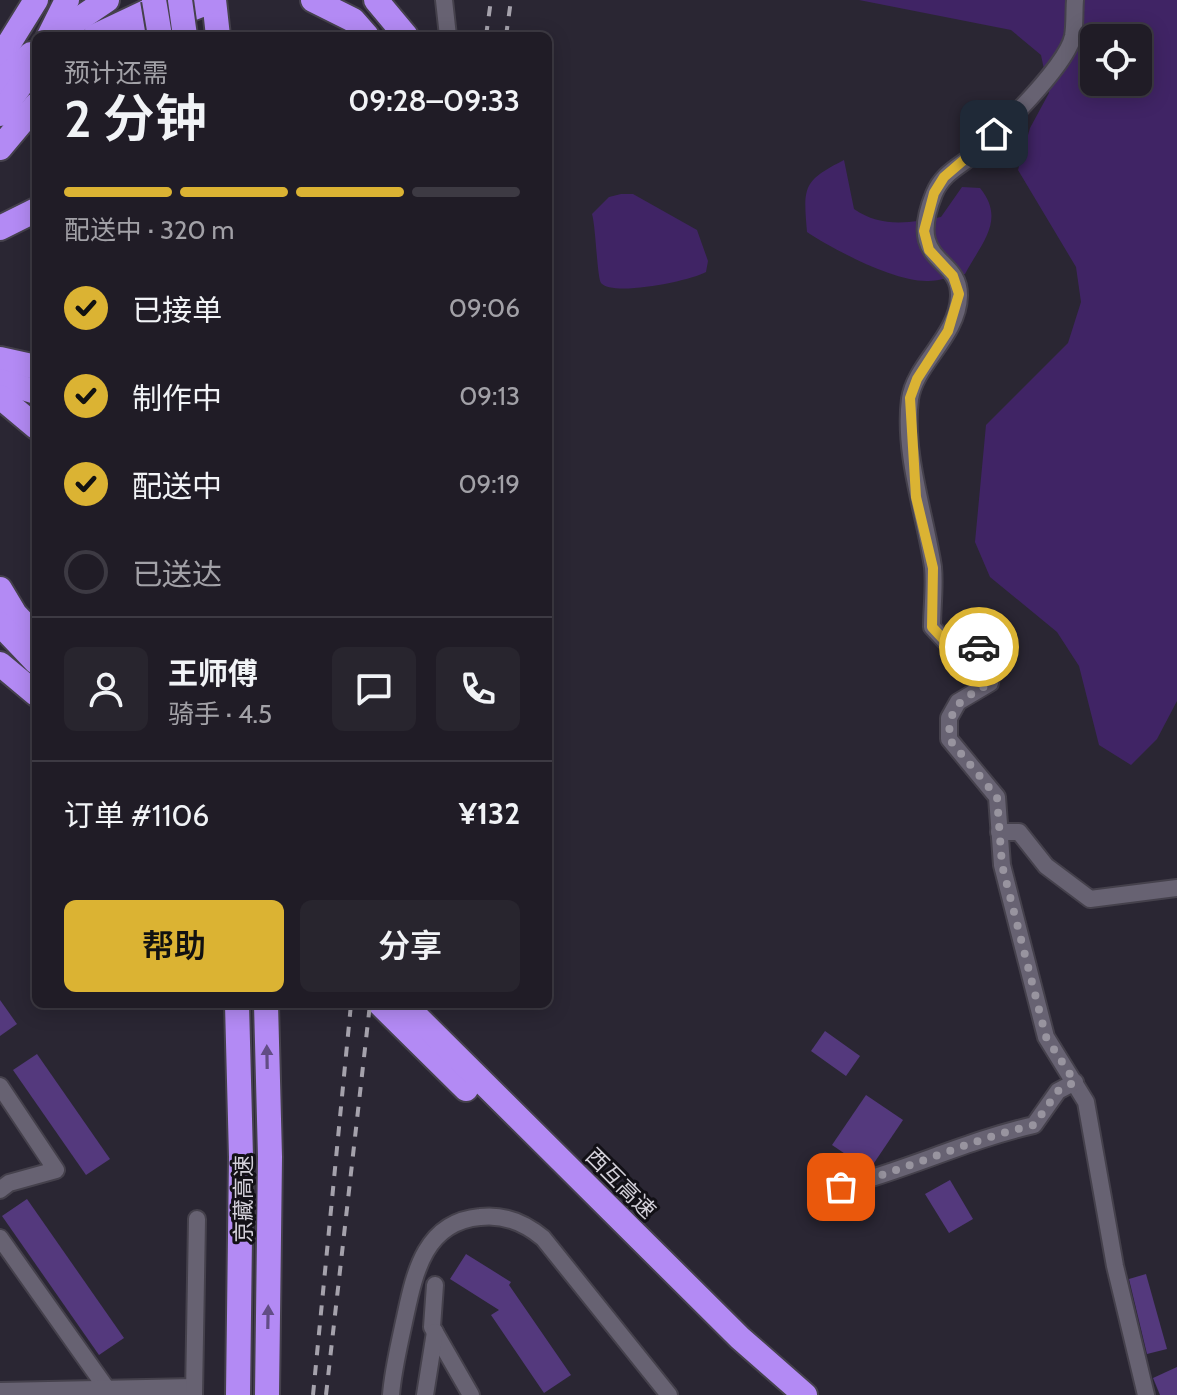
<!DOCTYPE html>
<html lang="zh">
<head>
<meta charset="utf-8">
<style>
	:root { --surface:#201c26; --page:#28252e; --text:#f1f3f6; --muted:#a2a1a7; --line:#3d3a43; --accent:#dbb333 }
	body { margin:0; font-family:Cabin,"Noto Sans SC",sans-serif; background:var(--page); color:var(--text); height:100vh; display:flex; flex-direction:column; font-size:30px; white-space:nowrap }
	* { box-sizing:border-box; margin:0 }
	p { font-size:26px; color:var(--muted) }
	.icon { flex:none; width:44px; height:44px; fill:none; stroke:currentColor; stroke-width:2; stroke-linecap:round; stroke-linejoin:round }
	.map { position:relative; flex:1; overflow:hidden }
	.panel { position:absolute; left:32px; top:32px; width:520px; height:976px; display:flex; flex-direction:column; background:var(--surface); border-radius:12px; box-shadow:0 4px 20px #0003,0 0 0 2px var(--line) }
	.panel>* { flex:none }
	.tools { position:absolute; left:1080px; top:24px; display:grid; gap:16px }
	.tools a { display:grid; place-items:center; width:72px; height:72px; border-radius:12px; background:var(--surface); box-shadow:0 4px 20px #0003,0 0 0 2px var(--line); font-size:40px }
	.pin { position:absolute; display:grid; place-items:center; width:68px; height:68px; color:#fff; margin:-34px; border-radius:16px; box-shadow:0 4px 12px #0006 }
	.courier { position:absolute; display:grid; place-items:center; width:80px; height:80px; margin:-40px; border:6px solid #dbb333; border-radius:50%; background:#fff; color:#222; box-shadow:0 2px 10px #0007 }
	.head em { font-style:normal; font-weight:600 }
	.head div { display:flex; flex-direction:column-reverse }
	.head { display:flex; align-items:center; justify-content:space-between; height:136px; padding:0 32px }
	h1 { font-size:52px; font-weight:600; line-height:60px }
	.bar { display:grid; grid-template-columns:repeat(4,1fr); gap:12px 8px; align-content:center; height:96px; padding:0 32px }
	.bar i { height:10px; border-radius:6px; background:var(--line) }
	.bar .on { background:var(--accent) }
	.bar p { grid-column:span 4 }
	.line { display:flex; align-items:center; gap:20px; padding:0 32px; border-top:2px solid var(--line) }
	.line div { flex:1 }
	.round { display:grid; place-items:center; flex:none; width:84px; height:84px; border-radius:12px; background:var(--page) }
	ol { padding:0 32px; list-style:none }
	li { display:flex; align-items:center; gap:24px; height:88px }
	li p { margin-inline-start:auto }
	li .icon { padding:8px; border-radius:50%; background:var(--accent); color:#111; stroke-width:4 }
	li:last-child { color:var(--muted) }
	li i { width:44px; height:44px; border:4px solid var(--line); border-radius:50% }
	.button { display:flex; gap:16px; margin-top:auto; padding:16px 32px }
	.button a { flex:1; height:92px; border-radius:12px; background:var(--accent); color:#111; font-size:32px; font-weight:600; line-height:92px; text-align:center }
	.button a+a { background:var(--page); color:var(--text) }
	.map>svg:first-child { display:block }
	.green { fill:#402465; fill-rule:evenodd }
	.building { fill:#54397d }
	.lines { fill:none; stroke-linecap:round; stroke-linejoin:round }
	.minor-casing { stroke:#45414c; stroke-width:20 }
	.highway-casing { stroke:#45414c; stroke-width:28 }
	.minor { stroke:#676272; stroke-width:16 }
	.highway { stroke:#b38af4; stroke-width:24 }
	.rail { stroke:#a5a2ac; stroke-width:4; stroke-dasharray:10 10; stroke-linecap:butt }
	.highway-bridge-casing { stroke:#45414c; stroke-width:28; stroke-linecap:butt }
	.highway-bridge { stroke:#b38af4; stroke-width:24 }
	.oneway { fill:#624d85 }
	.done { stroke:#98949f; stroke-width:8; stroke-dasharray:0 14.4 }
	.route { stroke:#dbb333; stroke-width:10 }
	.labels { text-anchor:middle; stroke-width:6; stroke-linejoin:round; paint-order:stroke }
	.street-label { font-size:22px; fill:#d3d0d9; stroke:#121016 }
</style>
</head>
<body>
<div class="map">
<svg width="1177" height="1395" viewBox="0 0 1177 1395">
	<rect width="100%" height="100%" fill="#2a2633"/>
	<g class="green">
		<path d="M 859,0 L 1177,0 L 1177,701 L 1157,739 L 1131,765 L 1099,745 L 1079,666 L 1057,632 L 990,577 L 975,542 L 986,425 L 1068,343 L 1081,302 L 1076,267 L 1018,170 L 1030,128 L 1049,93 L 1041,55 L 1011,30 ZM 1094,38 L 1138,38 L 1138,82 L 1094,82 Z"/>
		<path d="M 844,160 L 854,209 C 881,228 910,223 941,217 L 962,187 L 980,188 C 1006,220 982,242 965,274 C 953,276 940,281 928,281 C 895,282 834,250 807,232 C 803,186 803,181 844,160 Z"/>
		<path d="M 621,194 L 633,194 L 697,230 L 708,261 L 706,272 C 690,281 612,297 601,283 C 597,277 596,228 592,214 L 609,197 Z"/>
	</g>
	<g class="building">
		<polygon points="0,1000 17,1024 0,1036"/>
		<polygon points="825,1031 860,1056 846,1076 811,1051"/>
		<polygon points="37,1054 110,1159 86,1175 13,1070"/>
		<polygon points="866,1095 903,1120 872,1166 866,1168 832,1145"/>
		<polygon points="950,1180 973,1219 949,1233 925,1194"/>
		<polygon points="27,1199 124,1338 99,1355 2,1216"/>
		<polygon points="466,1254 511,1282 509,1285 571,1375 544,1393 491,1315 499,1310 450,1279"/>
		<polygon points="1146,1274 1167,1349 1147,1354 1129,1279"/>
		<polygon points="1177,1367 1177,1395 1160,1395 1153,1378"/>
	</g>
	<g class="lines">
		<g class="minor-casing">
			<g id="minor">
				<polyline points="444,0 448,36"/>
				<path d="M 1075,0 C 1074,12 1075,25 1073,36 C 1067,65 1000,130 977,152 C 961,166 943,172 934,194 C 905,265 960,255 959,296 C 958,336 915,364 910,399 C 903,453 925,514 933,567 C 935,586 932,608 932,627 L 945,641 L 981,647 L 993,663 L 990,683 L 958,702 L 949,718 L 949,739 L 997,797 L 1002,865 L 1046,1037 L 1086,1102 L 1115,1266 L 1146,1395"/>
				<polyline points="999,832 1019,832 1046,866 1090,899 1177,888"/>
				<polyline points="0,1086 56,1170 9,1183 0,1190"/>
				<path d="M 841,1187 C 907,1170 968,1140 1034,1125 L 1058,1091 L 1075,1082"/>
				<polyline points="0,1238 107,1389"/>
				<polyline points="435,1285 432,1327 471,1395"/>
				<polyline points="0,1391 194,1387"/>
				<polyline points="194,1395 197,1219"/>
				<path d="M 391,1395 C 393,1370 399,1346 404,1322 C 414,1276 423,1222 480,1217 C 504,1214 525,1223 543,1238 L 669,1395"/>
				<polyline points="425,1395 435,1332"/>
			</g>
		</g>
		<g class="highway-casing">
			<g id="highway">
				<polyline points="214,0 218,36"/>
				<polyline points="313,0 353,20 367,36"/>
				<polyline points="376,0 406,36"/>
				<polyline points="49,36 67,0"/>
				<polyline points="54,36 107,0"/>
				<polyline points="95,36 163,4"/>
				<polyline points="134,36 155,23 214,0"/>
				<polyline points="0,58 36,0"/>
				<polyline points="0,82 31,54"/>
				<polyline points="0,114 36,64"/>
				<polyline points="0,148 36,105"/>
				<polyline points="0,228 36,210"/>
				<polyline points="0,359 36,367"/>
				<polyline points="0,381 36,392"/>
				<polyline points="0,397 36,427"/>
				<polyline points="0,589 15,614 36,636"/>
				<polyline points="0,624 36,662"/>
				<polyline points="0,664 36,694"/>
				<polyline points="237,1004 241,1157 238,1395"/>
				<polyline points="266,1004 270,1157 267,1395"/>
				<polyline points="380,1004 466,1089"/>
				<polyline points="404,1004 740,1338 805,1395"/>
			</g>
		</g>
		<use href="#minor" class="minor"/>
		<use href="#highway" class="highway"/>
		<g class="rail">
			<polyline points="486,36 491,0"/>
			<polyline points="506,36 511,0"/>
			<polyline points="313,1395 351,1004"/>
			<polyline points="326,1395 370,1004"/>
		</g>
		<g class="highway-bridge-casing">
			<g id="highway-bridge">
				<polyline points="154,0 160,36"/>
				<polyline points="180,0 185,36"/>
			</g>
		</g>
		<use href="#highway-bridge" class="highway-bridge"/>
	</g>
	<defs><path id="oneway-solid" d="M-6-.8H1V-3.2L6.5 0L1 3.2V.8H-6Z" transform="scale(2)"/></defs>
	<g class="oneway">
		<use href="#oneway-solid" transform="translate(267 1057) rotate(-91)"/>
		<use href="#oneway-solid" transform="translate(268 1317) rotate(-89)"/>
	</g>
	<g class="lines">
		<path class="done" d="M 841,1187 C 907,1170 968,1140 1034,1125 L 1058,1091 L 1075,1082 L 1046,1037 L 1002,865 L 997,797 L 949,739 C 949,703 962,700 990,683 L 993,663 L 979,647"/>
		<polyline class="route" points="979,647 945,641 932,627 933,568 916,497 910,398 917,379 948,331 959,294 953,276 929,250 924,231 934,193 944,177 994,134"/>
	</g>
	<g class="labels">
		<g class="street-label">
			<text transform="translate(621 1183) rotate(45)" y="8">西互高速</text>
			<text transform="translate(243 1199) rotate(-90)" y="8">京藏高速</text>
		</g>
	</g>
</svg>
<div class="tools">
<a><svg class="icon" aria-label="locate" viewBox="0 0 24 24"><circle cx="12" cy="12" r="6"/><path d="M12 2v4M12 18v4M2 12h4M18 12h4"/></svg></a>
</div>
<div class="pin" style="left:841px;top:1187px;background:#ea580c"><svg class="icon" aria-label="bag" viewBox="0 0 24 24"><path d="M5 8h14l-1 12H6zM9 8a3 3 0 0 1 6 0"/></svg></div>
<div class="pin" style="left:994px;top:134px;background:#1f2937"><svg class="icon" aria-label="home" viewBox="0 0 24 24"><path d="M3 11l9-7 9 7M6 9v11h12V9"/></svg></div>
<div class="courier" style="left:979px;top:647px"><svg class="icon" aria-label="car" viewBox="0 0 24 24"><path d="M5 17H2v-5l4-1 3-4h7l3 4 3 1v5h-3M9 17h6M6 11h13"/><circle cx="7" cy="17" r="2"/><circle cx="17" cy="17" r="2"/></svg></div>
<section class="panel">
<div class="head"><div><h1>2 分钟</h1><p>预计还需</p></div><em>09:28–09:33</em></div>
<div class="bar"><i class="on"></i><i class="on"></i><i class="on"></i><i></i><p>配送中 · 320 m</p></div>
<ol>
<li><svg class="icon" aria-label="check" viewBox="0 0 24 24"><path d="M5 12l5 5 9-10"/></svg>已接单<p>09:06</p></li>
<li><svg class="icon" aria-label="check" viewBox="0 0 24 24"><path d="M5 12l5 5 9-10"/></svg>制作中<p>09:13</p></li>
<li><svg class="icon" aria-label="check" viewBox="0 0 24 24"><path d="M5 12l5 5 9-10"/></svg>配送中<p>09:19</p></li>
<li><i></i>已送达</li>
</ol>
<div class="line" style="height:144px"><a class="round"><svg class="icon" aria-label="person" viewBox="0 0 24 24"><circle cx="12" cy="8" r="4"/><path d="M4 21q1-7 8-7t8 7"/></svg></a><div><b>王师傅</b><p>骑手 · 4.5</p></div><a class="round"><svg class="icon" aria-label="chat" viewBox="0 0 24 24"><path d="M4 5h16v11H9l-5 4z"/></svg></a><a class="round"><svg class="icon" aria-label="phone" viewBox="0 0 24 24"><path d="M5 4h4l2 5-3 2q2 4 5 5l2-3 5 2v4C11 20 4 13 5 4z"/></svg></a></div>
<div class="line" style="height:104px"><div>订单 #1106</div><b>¥132</b></div>
<div class="button"><a>帮助</a><a>分享</a></div>
</section>
</div>
</body>
</html>
